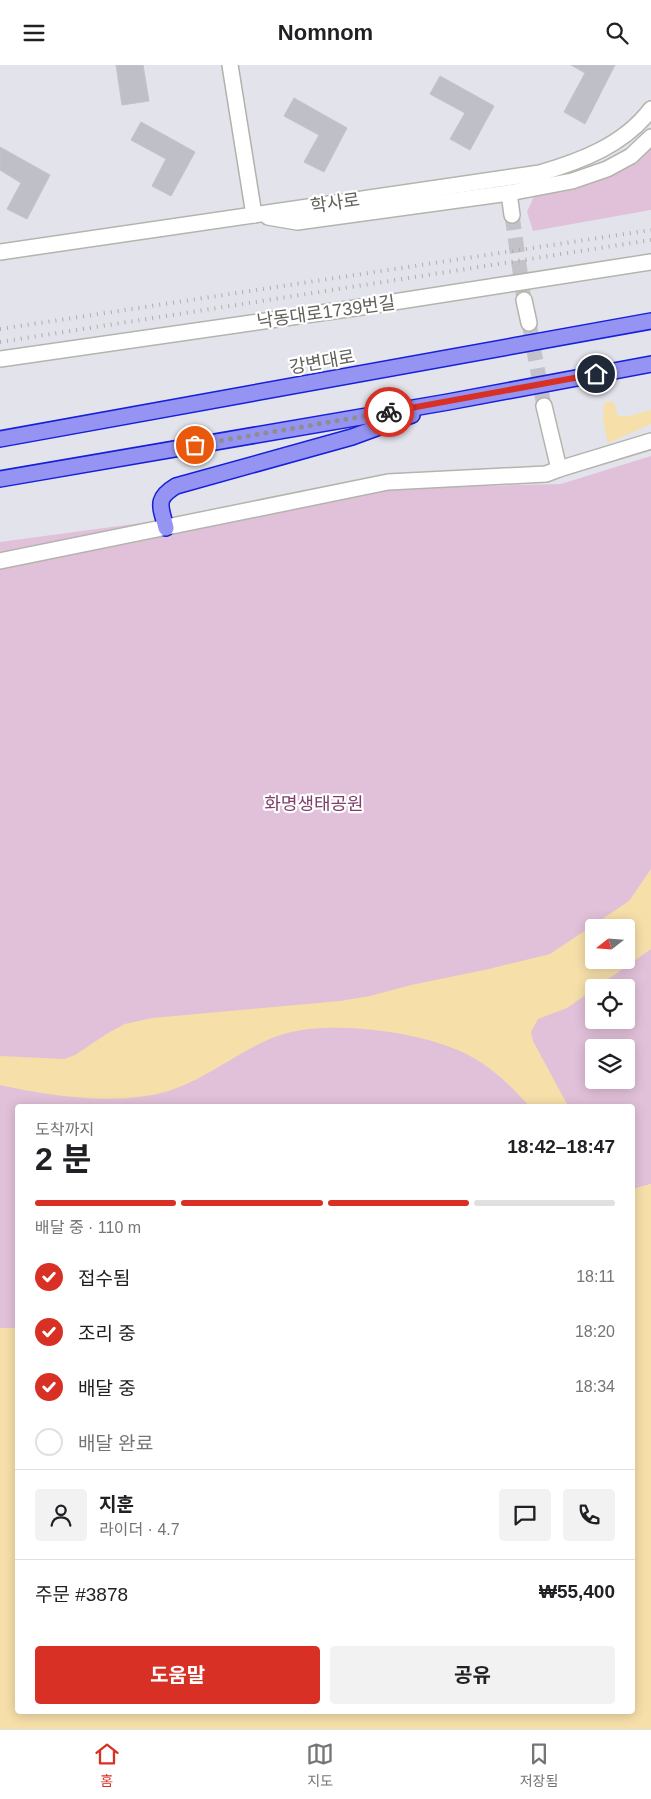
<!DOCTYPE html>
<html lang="ko">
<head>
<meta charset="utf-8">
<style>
	:root { --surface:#fff; --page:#f2f2f2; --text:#202124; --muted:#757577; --line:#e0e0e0; --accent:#d93025 }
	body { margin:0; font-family:Helvetica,"Noto Sans KR",sans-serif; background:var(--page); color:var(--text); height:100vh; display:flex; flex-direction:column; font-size:19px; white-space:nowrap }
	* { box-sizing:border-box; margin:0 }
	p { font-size:16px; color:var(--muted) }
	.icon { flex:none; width:28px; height:28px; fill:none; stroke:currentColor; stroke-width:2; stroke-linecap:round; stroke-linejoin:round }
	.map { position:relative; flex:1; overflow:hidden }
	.drawer { position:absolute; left:15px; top:1039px; width:620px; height:610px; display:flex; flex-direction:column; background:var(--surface); border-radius:5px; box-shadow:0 2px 12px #0003 }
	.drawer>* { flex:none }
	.needle { width:32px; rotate:253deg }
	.controls { position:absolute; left:585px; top:854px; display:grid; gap:10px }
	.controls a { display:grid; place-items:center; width:50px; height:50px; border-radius:5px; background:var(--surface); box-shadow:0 2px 12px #0003; font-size:25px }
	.pin { position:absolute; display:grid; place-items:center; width:42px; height:42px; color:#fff; margin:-21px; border:2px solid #fff; border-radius:50%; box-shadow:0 1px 5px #0007 }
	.courier { position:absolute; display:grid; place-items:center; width:50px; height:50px; margin:-25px; border:4px solid #d93025; border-radius:50%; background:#fff; color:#222; box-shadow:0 1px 6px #0007 }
	.summary em { font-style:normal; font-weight:700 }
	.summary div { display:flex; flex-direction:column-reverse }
	.summary { display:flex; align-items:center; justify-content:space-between; height:85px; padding:0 20px }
	h1 { font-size:32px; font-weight:700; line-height:38px }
	.bar { display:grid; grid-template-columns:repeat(4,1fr); gap:8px 5px; align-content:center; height:60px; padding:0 20px }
	.bar i { height:6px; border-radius:4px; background:var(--line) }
	.bar .current { background:var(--accent) }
	.bar p { grid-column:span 4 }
	.line { display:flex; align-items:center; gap:12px; padding:0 20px; border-top:1px solid var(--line) }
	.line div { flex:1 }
	.round { display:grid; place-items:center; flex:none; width:52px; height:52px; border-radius:5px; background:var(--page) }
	ol { padding:0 20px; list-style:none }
	li { display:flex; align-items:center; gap:15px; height:55px }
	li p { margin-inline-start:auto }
	li .icon { padding:5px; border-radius:50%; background:var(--accent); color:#fff; stroke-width:4 }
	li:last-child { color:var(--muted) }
	li i { width:28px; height:28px; border:2px solid var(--line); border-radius:50% }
	.primary-button { display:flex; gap:10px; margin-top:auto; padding:10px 20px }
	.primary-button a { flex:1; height:58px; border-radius:5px; background:var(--accent); color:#fff; font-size:20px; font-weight:700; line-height:58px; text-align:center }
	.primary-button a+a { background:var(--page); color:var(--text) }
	header { display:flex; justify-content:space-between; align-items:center; height:65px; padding:0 20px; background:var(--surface); font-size:22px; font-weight:700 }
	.tabs { display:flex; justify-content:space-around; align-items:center; height:70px; border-top:1px solid var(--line); background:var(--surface); font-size:14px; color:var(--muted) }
	.tabs a { display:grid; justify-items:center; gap:2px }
	.tabs .current { color:var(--accent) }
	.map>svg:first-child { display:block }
	.green { fill:#e1c1d9; fill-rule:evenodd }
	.water { fill:#f6dfa9; fill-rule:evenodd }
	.building { fill:#bfc0c7; stroke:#c2c2d0 }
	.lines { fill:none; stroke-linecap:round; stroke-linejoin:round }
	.secondary-tunnel { stroke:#c3c2c8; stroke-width:15; stroke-dasharray:15 8; stroke-linecap:butt }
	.street-casing { stroke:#b2b1ac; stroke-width:18 }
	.secondary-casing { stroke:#b4b4ad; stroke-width:18 }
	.highway-casing { stroke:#171fd8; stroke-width:18 }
	.street { stroke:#fff; stroke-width:15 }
	.secondary { stroke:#fff; stroke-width:15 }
	.highway { stroke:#9594f2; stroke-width:15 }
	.rail { stroke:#aeaead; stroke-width:4; stroke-dasharray:1 6; stroke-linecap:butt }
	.done { stroke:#8f8e8e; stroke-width:5; stroke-dasharray:0 9 }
	.route { stroke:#d93025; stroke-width:6 }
	.labels { text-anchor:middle; stroke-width:4.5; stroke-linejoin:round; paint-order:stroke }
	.street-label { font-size:18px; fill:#62615b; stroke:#fff }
	.park-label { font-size:18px; fill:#7f3d6a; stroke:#fff }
</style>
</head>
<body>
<header><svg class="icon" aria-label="menu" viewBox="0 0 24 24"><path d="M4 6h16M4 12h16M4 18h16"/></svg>Nomnom<svg class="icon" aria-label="search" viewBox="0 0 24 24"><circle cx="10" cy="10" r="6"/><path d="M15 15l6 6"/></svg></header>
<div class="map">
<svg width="651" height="1664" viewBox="0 0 651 1664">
	<rect width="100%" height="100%" fill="#e3e3ec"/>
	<g class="green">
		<polygon points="651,85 651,145 533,166 527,147 535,129 567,126"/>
		<path d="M 651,391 L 651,1119 L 633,1124 L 632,1041 L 18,1041 L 17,1263 L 0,1263 L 0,477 L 402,423 L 561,419 ZM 594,862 L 626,862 L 626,895 L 594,895 ZM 594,922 L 626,922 L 626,955 L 594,955 ZM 594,982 L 626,982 L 626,1015 L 594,1015 Z"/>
	</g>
	<g class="water">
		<polygon points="611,336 615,340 618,351 630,351 651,345 651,359 608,378 603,355 604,338"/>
		<path d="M 651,804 L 651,884 L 567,943 L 538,954 L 531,967 L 533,976 L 568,1041 L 529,1041 C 513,1023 494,1004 472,992 C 428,967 336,955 287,968 C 243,980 208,1016 161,1028 C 112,1040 49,1031 0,1020 L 0,991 L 64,994 L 75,990 L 108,968 L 125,959 L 152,953 L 340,936 L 370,931 L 411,920 L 489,904 L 550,889 L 629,836 ZM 626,862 L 626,895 L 594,895 L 594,862 Z"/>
		<polygon points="651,1119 651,1664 0,1664 0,1263 17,1263 18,1646 632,1646 632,1124"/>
	</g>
	<g class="building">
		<polygon points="116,0 143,0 149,36 122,40"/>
		<polygon points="571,0 615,0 585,59 564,47 585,8"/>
		<polygon points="440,11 494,41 470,85 450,74 465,48 430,29"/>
		<polygon points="294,33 347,63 324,107 304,97 319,70 284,51"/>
		<polygon points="141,57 195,87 171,131 152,121 166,94 131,75"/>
		<polygon points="0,82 50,110 27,154 7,144 21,118 0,105"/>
	</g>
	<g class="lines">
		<g class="secondary-tunnel">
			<polyline points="512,150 524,235"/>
			<polyline points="529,258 544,341"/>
		</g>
		<g class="street-casing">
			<g id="street">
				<polyline points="230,0 254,150"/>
				<polyline points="559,404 651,376"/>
			</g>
		</g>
		<g class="secondary-casing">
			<g id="secondary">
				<polyline points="509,128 512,150"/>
				<polyline points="268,152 297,157 509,128 572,116 607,104 631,91 651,72"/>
				<path d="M 0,187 L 540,108 C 581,96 624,80 651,44"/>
				<polyline points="524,235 529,258"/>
				<polyline points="0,294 355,243 651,197"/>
				<polyline points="0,496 388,417 546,409 559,404 544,341"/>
			</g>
		</g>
		<g class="highway-casing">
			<g id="highway">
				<polyline points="0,374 651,256"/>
				<polyline points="0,414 448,337 651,299"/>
				<path d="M 166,463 C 161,442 154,434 176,421 L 352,372 L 412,350"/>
			</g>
		</g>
		<use href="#street" class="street"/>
		<use href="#secondary" class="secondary"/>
		<use href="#highway" class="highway"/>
		<g class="rail">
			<polyline points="0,264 651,165"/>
			<polyline points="0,277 651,175"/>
		</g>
	</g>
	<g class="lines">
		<polyline class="done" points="195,380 389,347"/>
		<polyline class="route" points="389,347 596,309"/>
	</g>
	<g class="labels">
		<g class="street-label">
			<text transform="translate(335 138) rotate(-8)" y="6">학사로</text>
			<text transform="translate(326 247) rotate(-8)" y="6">낙동대로1739번길</text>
			<text transform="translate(322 297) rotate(-10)" y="6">강변대로</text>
		</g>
		<g class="park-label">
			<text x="314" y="745">화명생태공원</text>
		</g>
	</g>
</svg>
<div class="controls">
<a><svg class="needle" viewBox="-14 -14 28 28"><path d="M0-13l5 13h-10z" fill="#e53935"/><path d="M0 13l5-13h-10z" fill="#757577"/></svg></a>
<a><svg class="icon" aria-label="locate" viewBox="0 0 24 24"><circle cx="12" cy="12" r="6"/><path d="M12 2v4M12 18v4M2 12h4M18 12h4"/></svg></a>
<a><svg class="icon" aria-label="layers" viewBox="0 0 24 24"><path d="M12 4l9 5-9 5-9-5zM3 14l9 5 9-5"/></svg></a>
</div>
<div class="pin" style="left:195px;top:380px;background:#ea580c"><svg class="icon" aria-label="bag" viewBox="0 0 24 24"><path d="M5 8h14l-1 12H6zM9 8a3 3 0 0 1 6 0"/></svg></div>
<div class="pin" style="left:596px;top:309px;background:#1f2937"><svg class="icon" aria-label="home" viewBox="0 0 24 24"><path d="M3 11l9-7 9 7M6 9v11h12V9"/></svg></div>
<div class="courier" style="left:389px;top:347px"><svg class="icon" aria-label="bike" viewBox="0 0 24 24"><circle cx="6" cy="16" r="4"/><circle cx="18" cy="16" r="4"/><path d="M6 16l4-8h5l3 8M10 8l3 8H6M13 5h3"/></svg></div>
<section class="drawer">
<div class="summary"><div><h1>2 분</h1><p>도착까지</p></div><em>18:42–18:47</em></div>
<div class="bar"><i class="current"></i><i class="current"></i><i class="current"></i><i></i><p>배달 중 · 110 m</p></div>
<ol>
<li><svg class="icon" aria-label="check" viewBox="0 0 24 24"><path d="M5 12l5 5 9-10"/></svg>접수됨<p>18:11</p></li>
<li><svg class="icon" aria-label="check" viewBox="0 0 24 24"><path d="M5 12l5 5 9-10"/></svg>조리 중<p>18:20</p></li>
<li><svg class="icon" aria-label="check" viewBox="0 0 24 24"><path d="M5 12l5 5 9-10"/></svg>배달 중<p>18:34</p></li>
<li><i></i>배달 완료</li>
</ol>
<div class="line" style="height:90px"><a class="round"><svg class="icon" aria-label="person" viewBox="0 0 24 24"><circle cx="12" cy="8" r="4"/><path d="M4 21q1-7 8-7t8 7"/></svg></a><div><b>지훈</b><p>라이더 · 4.7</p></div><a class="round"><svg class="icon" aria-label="chat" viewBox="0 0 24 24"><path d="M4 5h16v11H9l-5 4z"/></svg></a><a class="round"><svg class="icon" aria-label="phone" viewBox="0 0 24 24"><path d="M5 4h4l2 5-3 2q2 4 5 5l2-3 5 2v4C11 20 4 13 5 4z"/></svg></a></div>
<div class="line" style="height:65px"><div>주문 #3878</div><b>₩55,400</b></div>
<div class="primary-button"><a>도움말</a><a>공유</a></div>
</section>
</div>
<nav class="tabs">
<a class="current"><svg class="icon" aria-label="home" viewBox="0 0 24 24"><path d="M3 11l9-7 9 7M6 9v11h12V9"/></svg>홈</a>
<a><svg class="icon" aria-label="map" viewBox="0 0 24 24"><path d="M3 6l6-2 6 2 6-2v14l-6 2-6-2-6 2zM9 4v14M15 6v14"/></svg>지도</a>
<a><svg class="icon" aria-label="saved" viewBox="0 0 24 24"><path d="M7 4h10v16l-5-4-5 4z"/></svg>저장됨</a>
</nav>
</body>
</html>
